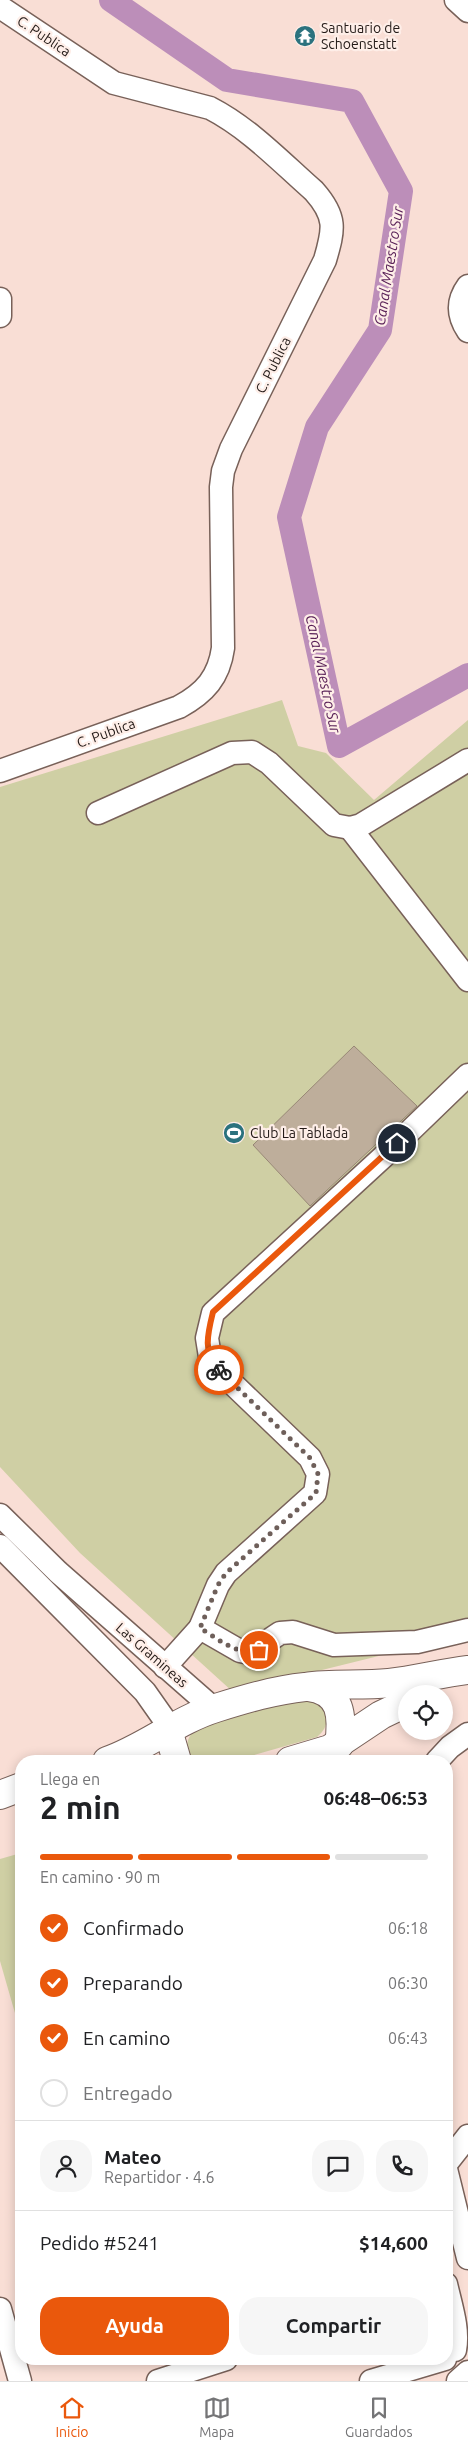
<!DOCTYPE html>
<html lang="es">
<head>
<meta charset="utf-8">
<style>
	:root { --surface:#fff; --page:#f6f6f6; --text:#202124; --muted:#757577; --line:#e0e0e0; --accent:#ea580c }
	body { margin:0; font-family:Ubuntu,sans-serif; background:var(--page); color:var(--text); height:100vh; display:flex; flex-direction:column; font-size:19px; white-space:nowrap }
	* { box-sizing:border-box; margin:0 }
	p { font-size:16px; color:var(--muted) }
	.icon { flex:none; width:28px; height:28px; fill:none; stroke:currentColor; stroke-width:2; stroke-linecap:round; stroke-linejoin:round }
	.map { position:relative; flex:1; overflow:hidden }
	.details { position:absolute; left:15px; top:1755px; width:438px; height:610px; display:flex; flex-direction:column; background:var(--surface); border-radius:20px; box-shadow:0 2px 12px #0003 }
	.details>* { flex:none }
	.controls { position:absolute; left:398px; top:1685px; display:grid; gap:10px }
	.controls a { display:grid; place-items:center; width:55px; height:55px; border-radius:50%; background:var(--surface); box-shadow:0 2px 12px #0003; font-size:25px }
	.pin { position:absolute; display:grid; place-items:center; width:42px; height:42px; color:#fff; margin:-21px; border:2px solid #fff; border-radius:50%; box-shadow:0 1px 5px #0007 }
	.courier { position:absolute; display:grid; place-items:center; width:50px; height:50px; margin:-25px; border:4px solid #ea580c; border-radius:50%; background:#fff; color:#222; box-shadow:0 1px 6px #0007 }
	.overview em { font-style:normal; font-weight:600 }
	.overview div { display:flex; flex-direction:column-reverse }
	.overview { display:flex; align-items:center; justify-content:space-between; height:85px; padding:0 25px }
	h1 { font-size:32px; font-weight:600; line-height:38px }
	.bar { display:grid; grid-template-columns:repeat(4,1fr); gap:8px 5px; align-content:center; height:60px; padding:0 25px }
	.bar i { height:6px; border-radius:4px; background:var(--line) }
	.bar .current { background:var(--accent) }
	.bar p { grid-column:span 4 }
	.line { display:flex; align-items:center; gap:12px; padding:0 25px; border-top:1px solid var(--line) }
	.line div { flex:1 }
	.round { display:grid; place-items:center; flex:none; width:52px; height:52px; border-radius:20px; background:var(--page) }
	ol { padding:0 25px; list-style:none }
	li { display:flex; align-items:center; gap:15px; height:55px }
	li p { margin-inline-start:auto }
	li .icon { padding:5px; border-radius:50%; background:var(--accent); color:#fff; stroke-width:4 }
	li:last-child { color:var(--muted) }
	li i { width:28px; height:28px; border:2px solid var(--line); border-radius:50% }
	.primary-button { display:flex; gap:10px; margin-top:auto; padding:10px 25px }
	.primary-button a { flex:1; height:58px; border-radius:20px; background:var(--accent); color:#fff; font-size:20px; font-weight:600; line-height:58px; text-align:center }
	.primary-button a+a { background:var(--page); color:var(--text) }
	.menu { display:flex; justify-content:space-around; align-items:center; height:70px; border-top:1px solid var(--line); background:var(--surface); font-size:14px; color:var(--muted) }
	.menu a { display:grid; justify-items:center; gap:2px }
	.menu .current { color:var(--accent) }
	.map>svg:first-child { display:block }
	.green { fill:#cfcfa4 }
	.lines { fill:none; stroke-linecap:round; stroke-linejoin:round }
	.canal { stroke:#bc8eb9; stroke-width:24 }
	.building { fill:#beae9b; stroke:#988876 }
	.minor-casing { stroke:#786159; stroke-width:25 }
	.major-casing { stroke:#786159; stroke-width:30 }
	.minor { stroke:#fff; stroke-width:22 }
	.major { stroke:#fff; stroke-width:28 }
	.done { stroke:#6e5f5a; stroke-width:5; stroke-dasharray:0 9 }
	.route { stroke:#ea580c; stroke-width:6 }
	.labels { text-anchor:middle; stroke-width:4.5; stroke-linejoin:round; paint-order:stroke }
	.poi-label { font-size:14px; fill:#231a17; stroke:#feeee8; text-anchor:start }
	.street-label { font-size:14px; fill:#231a17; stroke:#feeee8 }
	.water-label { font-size:15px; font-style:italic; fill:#5a2258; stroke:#feeee8 }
</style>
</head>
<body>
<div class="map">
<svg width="468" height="2381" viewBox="0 0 468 2381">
	<rect width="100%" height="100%" fill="#f9ded5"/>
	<g class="green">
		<polygon points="282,700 298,746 326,753 374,800 468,720 468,1634 233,1692 80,1553 0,1467 0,787"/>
		<path d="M 304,1696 L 323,1706 C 328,1719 329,1727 317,1737 L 233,1761 L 194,1761 C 182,1746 187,1736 200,1725 Z"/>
		<polygon points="21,1853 21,2034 0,1961 0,1859"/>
	</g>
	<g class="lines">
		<polyline class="canal" points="111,0 227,80 352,101 401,191 380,330 317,427 289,517 339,746 468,675"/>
	</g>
	<polygon class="building" points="354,1046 417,1106 310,1206 253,1145"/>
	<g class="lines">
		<g class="minor-casing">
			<g id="minor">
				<polyline points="456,0 468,11"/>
				<path d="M 0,7 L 114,83 L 210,108 C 249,128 281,162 314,191 C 337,217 334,229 325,260 L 231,449 L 223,471 L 221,487 L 223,648 C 219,677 205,693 179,707 L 0,771"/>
				<path d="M 468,286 C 457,301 458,316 468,331"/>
				<polyline points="0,299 0,316"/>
				<polyline points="98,813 232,753 252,752 269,763 334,825 350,828 361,825 468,760"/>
				<polyline points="350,828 468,980"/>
				<polyline points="0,1515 58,1572 214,1709"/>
				<polyline points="0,1546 145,1692 164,1719 168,1730"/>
				<polyline points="200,1628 240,1651 250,1653 280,1633 293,1632 334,1645 417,1642 468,1630"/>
				<polyline points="165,1667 200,1628 218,1585 226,1573 315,1493 318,1474 310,1458 211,1363 207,1338 213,1313 383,1157 468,1075"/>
				<polyline points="437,1761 450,1747 468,1734"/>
				<polyline points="446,2164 468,2136"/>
				<polyline points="446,2169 468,2258"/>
				<path d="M 446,2284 C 451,2306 459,2329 455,2350"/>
				<polyline points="0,2309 20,2381"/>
				<polyline points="158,2381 226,2359"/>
				<polyline points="371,2381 445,2359"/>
				<polyline points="458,2381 468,2372"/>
			</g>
		</g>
		<g class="major-casing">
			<g id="major">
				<path d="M 309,1687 C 342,1691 343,1717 339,1745"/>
				<polyline points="168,1730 177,1761"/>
				<path d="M 107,1761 C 145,1748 177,1720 216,1708 C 245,1699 275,1690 305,1687 C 333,1683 361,1686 389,1683 C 416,1680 442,1673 468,1670"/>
				<polyline points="290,1761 330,1749 381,1715 406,1703"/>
				<polyline points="0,1795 21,1787"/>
			</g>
		</g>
		<use href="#minor" class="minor"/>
		<use href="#major" class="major"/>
	</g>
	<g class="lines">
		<path class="done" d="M 219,1370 L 310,1458 L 318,1474 L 316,1493 L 226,1573 L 218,1585 L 200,1628 C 217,1638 240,1658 259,1650"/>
		<path class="route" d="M 219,1370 C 202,1354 208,1332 213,1312 L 397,1143"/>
	</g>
	<defs>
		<g id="temple-disc" transform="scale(1.125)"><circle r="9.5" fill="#2b727e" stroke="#feeee8"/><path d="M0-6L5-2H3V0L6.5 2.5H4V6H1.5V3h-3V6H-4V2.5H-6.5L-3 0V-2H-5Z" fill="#fff"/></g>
		<g id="stadium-disc" transform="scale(1.125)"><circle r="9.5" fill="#2b727e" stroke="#feeee8"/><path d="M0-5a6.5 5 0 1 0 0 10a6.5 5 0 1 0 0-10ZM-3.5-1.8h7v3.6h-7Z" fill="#fff"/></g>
	</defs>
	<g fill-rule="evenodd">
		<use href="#temple-disc" x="305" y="36"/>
		<use href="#stadium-disc" x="234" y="1133"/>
	</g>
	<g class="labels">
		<g class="poi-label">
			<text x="321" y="33">Santuario de<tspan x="321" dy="16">Schoenstatt</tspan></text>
			<text x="250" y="1138">Club La Tablada</text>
		</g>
		<g class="street-label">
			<text transform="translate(44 36) rotate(34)" y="5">C. Publica</text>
			<text transform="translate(273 365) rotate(-63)" y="5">C. Publica</text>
			<text transform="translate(106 733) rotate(-20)" y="5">C. Publica</text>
			<text transform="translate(152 1655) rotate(41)" y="5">Las Gramineas</text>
		</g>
		<g class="water-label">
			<text transform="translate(389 266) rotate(-81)" y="5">Canal Maestro Sur</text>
			<text transform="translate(323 674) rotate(78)" y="5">Canal Maestro Sur</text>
		</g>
	</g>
</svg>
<div class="controls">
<a><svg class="icon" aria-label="locate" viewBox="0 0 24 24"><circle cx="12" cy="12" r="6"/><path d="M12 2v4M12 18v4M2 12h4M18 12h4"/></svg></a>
</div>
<div class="pin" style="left:259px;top:1650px;background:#ea580c"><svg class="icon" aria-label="bag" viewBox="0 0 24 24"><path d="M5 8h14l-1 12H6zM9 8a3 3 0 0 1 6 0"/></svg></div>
<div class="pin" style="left:397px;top:1143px;background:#1f2937"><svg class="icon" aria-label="home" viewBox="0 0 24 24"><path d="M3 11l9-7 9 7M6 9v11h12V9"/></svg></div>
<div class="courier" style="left:219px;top:1370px"><svg class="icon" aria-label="bike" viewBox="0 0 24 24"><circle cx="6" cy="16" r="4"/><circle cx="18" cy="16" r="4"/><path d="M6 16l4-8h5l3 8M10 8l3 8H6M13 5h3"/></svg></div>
<section class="details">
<div class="overview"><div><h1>2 min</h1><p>Llega en</p></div><em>06:48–06:53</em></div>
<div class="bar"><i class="current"></i><i class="current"></i><i class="current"></i><i></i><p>En camino · 90 m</p></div>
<ol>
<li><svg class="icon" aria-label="check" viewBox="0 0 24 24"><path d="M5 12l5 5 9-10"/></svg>Confirmado<p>06:18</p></li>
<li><svg class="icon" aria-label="check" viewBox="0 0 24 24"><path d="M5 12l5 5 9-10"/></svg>Preparando<p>06:30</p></li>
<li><svg class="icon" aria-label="check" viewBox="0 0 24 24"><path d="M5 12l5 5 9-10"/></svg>En camino<p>06:43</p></li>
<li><i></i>Entregado</li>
</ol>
<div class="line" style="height:90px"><a class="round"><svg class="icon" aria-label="person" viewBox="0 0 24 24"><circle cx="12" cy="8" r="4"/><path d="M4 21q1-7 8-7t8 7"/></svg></a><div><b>Mateo</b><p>Repartidor · 4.6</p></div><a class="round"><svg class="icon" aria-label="chat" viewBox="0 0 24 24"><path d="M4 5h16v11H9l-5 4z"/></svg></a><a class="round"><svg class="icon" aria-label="phone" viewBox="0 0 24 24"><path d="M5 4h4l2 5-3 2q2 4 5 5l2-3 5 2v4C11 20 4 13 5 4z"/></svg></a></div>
<div class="line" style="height:65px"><div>Pedido #5241</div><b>$14,600</b></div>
<div class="primary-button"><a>Ayuda</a><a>Compartir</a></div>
</section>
</div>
<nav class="menu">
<a class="current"><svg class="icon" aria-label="home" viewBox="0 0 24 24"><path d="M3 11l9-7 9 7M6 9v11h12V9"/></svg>Inicio</a>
<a><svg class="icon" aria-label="map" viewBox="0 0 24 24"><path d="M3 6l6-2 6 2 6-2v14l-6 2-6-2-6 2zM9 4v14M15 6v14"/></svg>Mapa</a>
<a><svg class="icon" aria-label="saved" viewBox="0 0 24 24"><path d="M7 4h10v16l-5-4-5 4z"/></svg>Guardados</a>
</nav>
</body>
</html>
